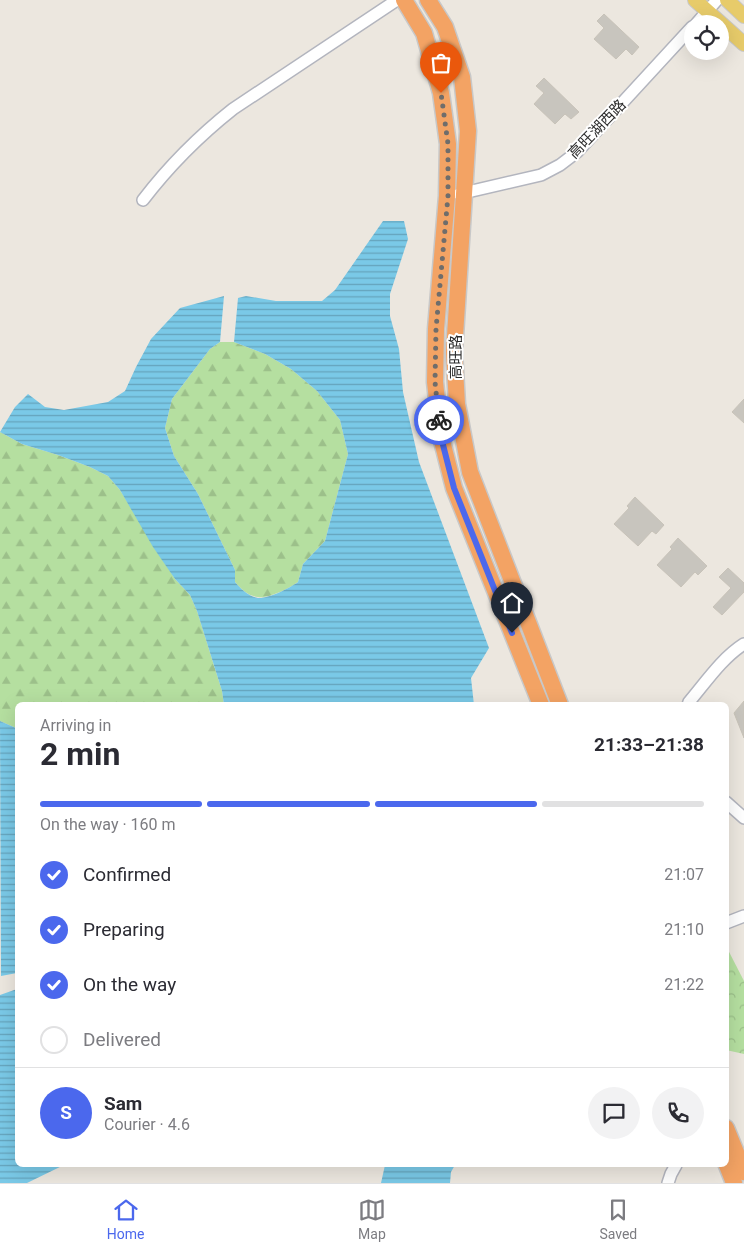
<!DOCTYPE html>
<html lang="en">
<head>
<meta charset="utf-8">
<style>
	:root { --surface:#fff; --page:#f2f2f3; --text:#2b2b33; --muted:#7c7c81; --line:#e1e1e2; --accent:#4b68ed }
	body { margin:0; font-family:Roboto,"Noto Sans SC",sans-serif; background:var(--page); color:var(--text); height:100vh; display:flex; flex-direction:column; font-size:19px; white-space:nowrap }
	* { box-sizing:border-box; margin:0 }
	p { font-size:16px; color:var(--muted) }
	.icon { flex:none; width:28px; height:28px; fill:none; stroke:currentColor; stroke-width:2; stroke-linecap:round; stroke-linejoin:round }
	.map { position:relative; flex:1; overflow:hidden }
	.side { position:absolute; left:15px; top:702px; width:714px; height:465px; display:flex; flex-direction:column; background:var(--surface); border-radius:8px; box-shadow:0 5px 20px #0002 }
	.side>* { flex:none }
	.controls { position:absolute; left:684px; top:15px; display:grid; gap:10px }
	.controls a { display:grid; place-items:center; width:45px; height:45px; border-radius:50%; background:var(--surface); box-shadow:0 5px 20px #0002; font-size:25px }
	.pin { position:absolute; display:grid; place-items:center; width:42px; height:42px; color:#fff; margin:-51px -21px; border-radius:50% 50% 50% 0; rotate:-45deg; box-shadow:0 0 5px #0007 }
	.pin .icon { rotate:45deg }
	.courier { position:absolute; display:grid; place-items:center; width:50px; height:50px; margin:-25px; border:4px solid #4b68ed; border-radius:50%; background:#fff; color:#222; box-shadow:0 1px 6px #0007 }
	.overview em { font-style:normal; font-weight:700 }
	.overview div { display:flex; flex-direction:column-reverse }
	.overview { display:flex; align-items:center; justify-content:space-between; height:85px; padding:0 25px }
	h1 { font-size:32px; font-weight:700; line-height:38px }
	.bar { display:grid; grid-template-columns:repeat(4,1fr); gap:8px 5px; align-content:center; height:60px; padding:0 25px }
	.bar i { height:6px; border-radius:4px; background:var(--line) }
	.bar .on { background:var(--accent) }
	.bar p { grid-column:span 4 }
	.line { display:flex; align-items:center; gap:12px; padding:0 25px; border-top:1px solid var(--line) }
	.line div { flex:1 }
	.round { display:grid; place-items:center; flex:none; width:52px; height:52px; border-radius:26px; background:var(--page) }
	ol { padding:0 25px; list-style:none }
	li { display:flex; align-items:center; gap:15px; height:55px }
	li p { margin-inline-start:auto }
	li .icon { padding:5px; border-radius:50%; background:var(--accent); color:#fff; stroke-width:4 }
	li:last-child { color:var(--muted) }
	li i { width:28px; height:28px; border:2px solid var(--line); border-radius:50% }
	.menu { display:flex; justify-content:space-around; align-items:center; height:70px; border-top:1px solid var(--line); background:var(--surface); font-size:14px; color:var(--muted) }
	.menu a { display:grid; justify-items:center; gap:2px }
	.menu .on { color:var(--accent) }
	.map>svg:first-child { display:block }
	.forest { fill:url(#forest-firs) }
	.park { fill:url(#park-crowns) }
	.water { fill:url(#water-rules) }
	.building { fill:#c8c5be; stroke:#c8c3b9 }
	.lines { fill:none; stroke-linecap:round; stroke-linejoin:round }
	.minor-casing { stroke:#b3b5be; stroke-width:14 }
	.major-casing { stroke:#c8c8c8; stroke-width:16 }
	.highway-casing { stroke:#c8c8c8; stroke-width:19 }
	.minor { stroke:#fff; stroke-width:11 }
	.major { stroke:#e7cb6a; stroke-width:14 }
	.highway { stroke:#f3a364; stroke-width:16 }
	.done { stroke:#6f6d6b; stroke-width:5; stroke-dasharray:0 9 }
	.route { stroke:#4b68ed; stroke-width:6 }
	.labels { text-anchor:middle; stroke-width:4; stroke-linejoin:round; paint-order:stroke }
	.street-label { font-size:15px; fill:#2c2c2c; stroke:#fff }
</style>
</head>
<body>
<div class="map">
<svg width="744" height="1183" viewBox="0 0 744 1183">
	<defs>
		<pattern id="forest-firs" width="22" height="20" patternUnits="userSpaceOnUse" patternTransform="scale(1.25)"><rect width="22" height="20" fill="#b5dfa0"/><path d="M5 1l3.5 6h-7zM16 11l3.5 6h-7z" fill="#9cc08a"/></pattern>
		<pattern id="park-crowns" width="20" height="18" patternUnits="userSpaceOnUse" patternTransform="scale(1.25)"><rect width="20" height="18" fill="#b5dfa0"/><path d="M2 6a3 3 0 1 1 6 0M12 15a3 3 0 1 1 6 0" fill="none" stroke="#9cc08a"/></pattern>
		<pattern id="water-rules" width="6" height="5" patternUnits="userSpaceOnUse" patternTransform="scale(1.25)"><rect width="6" height="5" fill="#7ac9e7"/><path d="M0 2.5h6" fill="none" stroke="#64a3bb"/></pattern>
	</defs>
	<rect width="100%" height="100%" fill="#ece7df"/>
	<g class="forest">
		<path d="M 220,342 L 234,342 L 265,354 L 291,369 L 317,391 L 340,420 L 348,454 L 325,541 L 303,564 L 298,582 C 290,588 268,599 258,597 C 248,596 241,589 235,582 L 235,570 L 198,494 L 174,456 L 165,428 L 172,399 L 210,349 Z"/>
		<polygon points="0,432 22,444 58,455 90,467 108,476 120,490 175,579 190,595 197,611 222,691 224,705 18,705 17,742 16,728 0,721"/>
	</g>
	<polygon class="park" points="726,946 744,981 744,1054 726,1050"/>
	<g class="water">
		<path d="M 383,221 L 404,221 L 408,239 L 390,294 L 390,316 L 399,349 L 403,392 L 419,462 L 489,648 L 471,678 L 474,705 L 224,705 L 222,691 L 197,611 L 190,595 L 175,579 L 153,547 L 120,490 L 108,476 L 90,467 L 58,455 L 22,444 L 0,432 L 15,407 L 28,394 L 45,407 L 64,410 L 108,402 L 125,391 L 136,367 L 151,339 L 180,308 L 224,296 L 220,342 L 210,349 L 172,399 L 165,428 L 174,456 L 198,494 L 235,570 L 235,582 C 241,589 248,596 258,598 C 268,599 290,588 298,582 L 303,564 L 325,541 L 348,454 L 340,420 L 317,391 L 291,369 L 265,354 L 234,342 L 238,298 L 246,296 L 276,301 L 322,301 L 335,290 Z"/>
		<polygon points="0,721 16,728 18,742 17,973 1,976"/>
		<polygon points="17,989 18,1165 64,1165 27,1183 0,1183 0,995"/>
		<polygon points="385,1165 455,1165 451,1172 450,1183 381,1183"/>
	</g>
	<g class="building">
		<polygon points="604,14 639,47 632,55 626,49 616,59 594,39 604,28 597,21"/>
		<polygon points="544,78 579,112 571,119 565,114 555,124 534,104 544,93 536,86"/>
		<polygon points="744,399 744,423 732,412"/>
		<polygon points="635,497 664,525 656,534 652,531 638,546 614,524 629,508 627,506"/>
		<polygon points="678,538 707,566 698,575 695,572 681,587 657,565 672,549 670,547"/>
		<polygon points="728,568 744,583 744,592 722,615 713,607 731,588 719,577"/>
		<polygon points="744,701 744,738 734,713"/>
	</g>
	<g class="lines">
		<g class="minor-casing">
			<g id="minor">
				<polyline points="696,24 717,0"/>
				<polyline points="459,194 541,175 560,165 577,152 692,27"/>
				<path d="M 143,200 C 169,166 199,136 233,109 L 397,0"/>
				<path d="M 688,705 L 689,702 C 706,682 722,658 744,644"/>
				<polyline points="726,802 744,818"/>
				<polyline points="726,923 744,916"/>
				<polyline points="668,1183 671,1174 676,1165"/>
			</g>
		</g>
		<g class="major-casing">
			<g id="major">
				<polyline points="695,0 744,44"/>
				<polyline points="727,0 744,16"/>
			</g>
		</g>
		<g class="highway-casing">
			<g id="highway">
				<polyline points="404,0 424,33 441,93 448,144 447,196 436,329 435,382 441,437 454,488 541,705"/>
				<polyline points="428,0 445,27 462,77 468,131 454,352 457,404 470,472 560,705"/>
				<polyline points="726,1128 744,1172"/>
				<polyline points="726,1163 734,1183"/>
			</g>
		</g>
		<use href="#minor" class="minor"/>
		<use href="#major" class="major"/>
		<use href="#highway" class="highway"/>
	</g>
	<g class="lines">
		<polyline class="done" points="439,420 435,382 436,329 448,196 448,144 441,93"/>
		<polyline class="route" points="439,420 441,437 454,488 512,633"/>
	</g>
	<g class="labels">
		<g class="street-label">
			<text transform="translate(597 129) rotate(-46)" y="5">高旺湖西路</text>
			<text transform="translate(456 357) rotate(-90)" y="5">高旺路</text>
		</g>
	</g>
</svg>
<div class="controls">
<a><svg class="icon" aria-label="locate" viewBox="0 0 24 24"><circle cx="12" cy="12" r="6"/><path d="M12 2v4M12 18v4M2 12h4M18 12h4"/></svg></a>
</div>
<div class="pin" style="left:441px;top:93px;background:#ea580c"><svg class="icon" aria-label="bag" viewBox="0 0 24 24"><path d="M5 8h14l-1 12H6zM9 8a3 3 0 0 1 6 0"/></svg></div>
<div class="pin" style="left:512px;top:633px;background:#1f2937"><svg class="icon" aria-label="home" viewBox="0 0 24 24"><path d="M3 11l9-7 9 7M6 9v11h12V9"/></svg></div>
<div class="courier" style="left:439px;top:420px"><svg class="icon" aria-label="bike" viewBox="0 0 24 24"><circle cx="6" cy="16" r="4"/><circle cx="18" cy="16" r="4"/><path d="M6 16l4-8h5l3 8M10 8l3 8H6M13 5h3"/></svg></div>
<section class="side">
<div class="overview"><div><h1>2 min</h1><p>Arriving in</p></div><em>21:33–21:38</em></div>
<div class="bar"><i class="on"></i><i class="on"></i><i class="on"></i><i></i><p>On the way · 160 m</p></div>
<ol>
<li><svg class="icon" aria-label="check" viewBox="0 0 24 24"><path d="M5 12l5 5 9-10"/></svg>Confirmed<p>21:07</p></li>
<li><svg class="icon" aria-label="check" viewBox="0 0 24 24"><path d="M5 12l5 5 9-10"/></svg>Preparing<p>21:10</p></li>
<li><svg class="icon" aria-label="check" viewBox="0 0 24 24"><path d="M5 12l5 5 9-10"/></svg>On the way<p>21:22</p></li>
<li><i></i>Delivered</li>
</ol>
<div class="line" style="height:90px"><b class="round" style="background:var(--accent);color:#fff">S</b><div><b>Sam</b><p>Courier · 4.6</p></div><a class="round"><svg class="icon" aria-label="chat" viewBox="0 0 24 24"><path d="M4 5h16v11H9l-5 4z"/></svg></a><a class="round"><svg class="icon" aria-label="phone" viewBox="0 0 24 24"><path d="M5 4h4l2 5-3 2q2 4 5 5l2-3 5 2v4C11 20 4 13 5 4z"/></svg></a></div>
</section>
</div>
<nav class="menu">
<a class="on"><svg class="icon" aria-label="home" viewBox="0 0 24 24"><path d="M3 11l9-7 9 7M6 9v11h12V9"/></svg>Home</a>
<a><svg class="icon" aria-label="map" viewBox="0 0 24 24"><path d="M3 6l6-2 6 2 6-2v14l-6 2-6-2-6 2zM9 4v14M15 6v14"/></svg>Map</a>
<a><svg class="icon" aria-label="saved" viewBox="0 0 24 24"><path d="M7 4h10v16l-5-4-5 4z"/></svg>Saved</a>
</nav>
</body>
</html>
